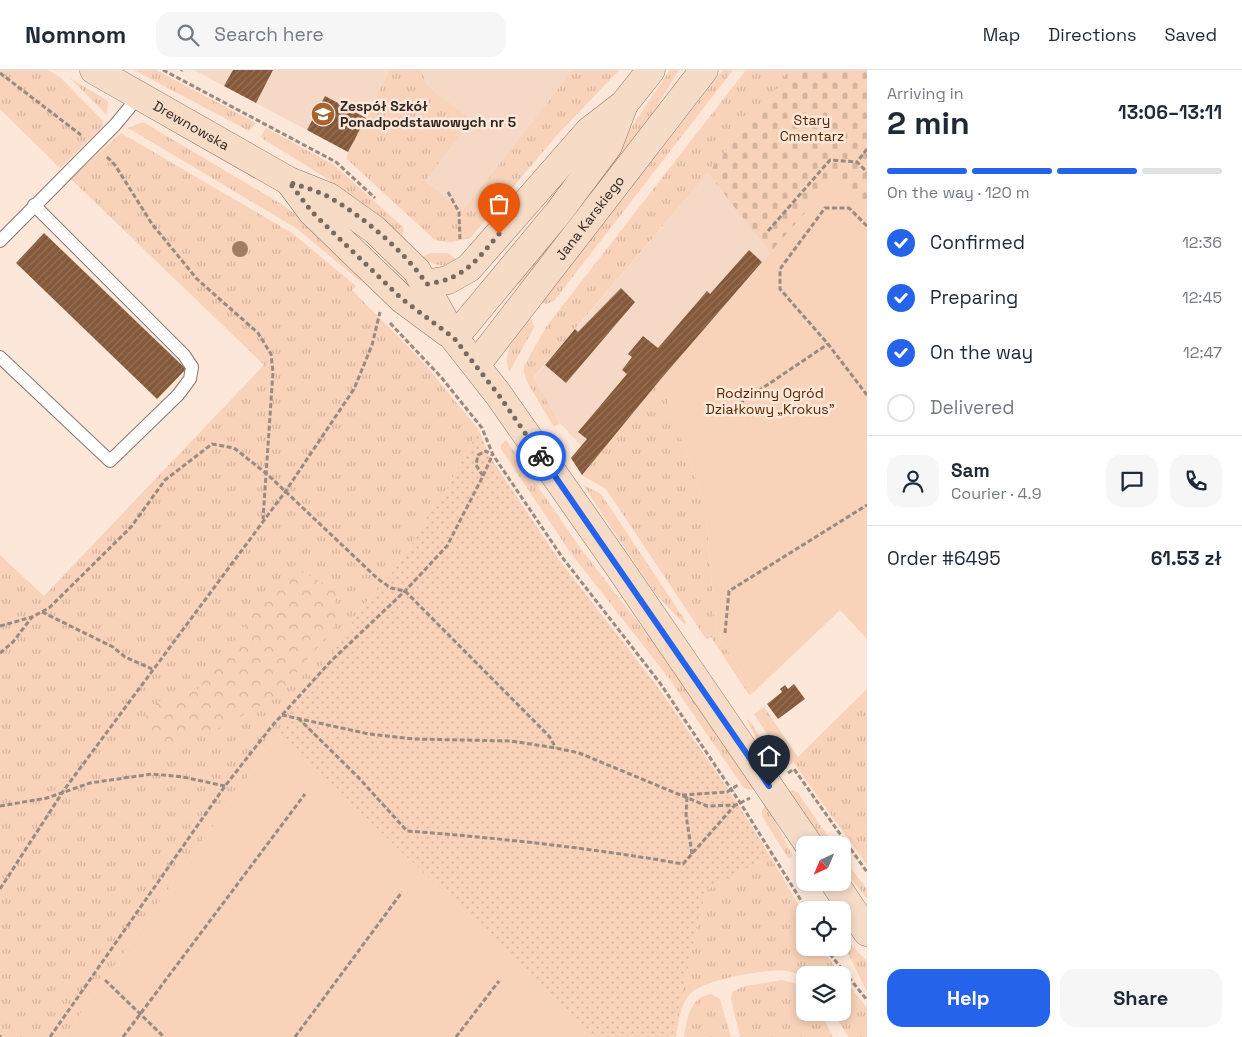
<!DOCTYPE html>
<html lang="en">
<head>
<meta charset="utf-8">
<style>
	:root { --surface:#fff; --page:#f6f6f7; --text:#1f2937; --muted:#747a83; --line:#e0e1e3; --accent:#2563eb }
	body { margin:0; font-family:"Space Grotesk",sans-serif; background:var(--page); color:var(--text); height:100vh; display:flex; flex-direction:column; font-size:19px; white-space:nowrap }
	* { box-sizing:border-box; margin:0 }
	p { font-size:16px; color:var(--muted) }
	.icon { flex:none; width:28px; height:28px; fill:none; stroke:currentColor; stroke-width:2; stroke-linecap:round; stroke-linejoin:round }
	.map { position:relative; flex:1; overflow:hidden }
	.details { display:flex; flex-direction:column; background:var(--surface); width:375px }
	.details>* { flex:none }
	.needle { width:32px; rotate:224deg }
	.buttons { position:absolute; left:796px; top:766px; display:grid; gap:10px }
	.buttons a { display:grid; place-items:center; width:55px; height:55px; border-radius:10px; background:var(--surface); box-shadow:0 2px 8px #0003; font-size:25px }
	.pin { position:absolute; display:grid; place-items:center; width:42px; height:42px; color:#fff; margin:-51px -21px; border-radius:50% 50% 50% 0; rotate:-45deg; box-shadow:0 0 5px #0007 }
	.pin .icon { rotate:45deg }
	.courier { position:absolute; display:grid; place-items:center; width:50px; height:50px; margin:-25px; border:4px solid #2563eb; border-radius:50%; background:#fff; color:#222; box-shadow:0 1px 6px #0007 }
	.summary em { font-style:normal; font-weight:600 }
	.summary div { display:flex; flex-direction:column-reverse }
	.summary { display:flex; align-items:center; justify-content:space-between; height:85px; padding:0 20px }
	h1 { font-size:32px; font-weight:600; line-height:38px }
	.bar { display:grid; grid-template-columns:repeat(4,1fr); gap:8px 5px; align-content:center; height:60px; padding:0 20px }
	.bar i { height:6px; border-radius:4px; background:var(--line) }
	.bar .on { background:var(--accent) }
	.bar p { grid-column:span 4 }
	.line { display:flex; align-items:center; gap:12px; padding:0 20px; border-top:1px solid var(--line) }
	.line div { flex:1 }
	.round { display:grid; place-items:center; flex:none; width:52px; height:52px; border-radius:15px; background:var(--page) }
	ol { padding:0 20px; list-style:none }
	li { display:flex; align-items:center; gap:15px; height:55px }
	li p { margin-inline-start:auto }
	li .icon { padding:5px; border-radius:50%; background:var(--accent); color:#fff; stroke-width:4 }
	li:last-child { color:var(--muted) }
	li i { width:28px; height:28px; border:2px solid var(--line); border-radius:50% }
	.button { display:flex; gap:10px; margin-top:auto; padding:10px 20px }
	.button a { flex:1; height:58px; border-radius:15px; background:var(--accent); color:#fff; font-size:20px; font-weight:600; line-height:58px; text-align:center }
	.button a+a { background:var(--page); color:var(--text) }
	header { display:flex; align-items:center; gap:30px; box-sizing:border-box; height:70px; padding:0 25px; background:var(--surface); border-bottom:1px solid var(--line) }
	header strong { font-size:24px }
	nav { display:flex; gap:28px; margin-inline-start:auto; font-size:18px }
	.search { width:350px; height:45px; background:var(--page); display:flex; align-items:center; gap:12px; box-sizing:border-box; padding:0 18px; border-radius:15px; color:var(--muted); font-size:19px }
	main { display:flex; flex:1; min-height:0 }
	.map>svg:first-child { display:block }
	.built { fill:#f5d9c6 }
	.grass { fill:url(#grass-tufts) }
	.forest { fill:url(#forest-crowns) }
	.cemetery { fill:url(#cemetery-stones) }
	.park { fill:url(#park-dots) }
	.garden { fill:#f8d2b9 }
	.building { fill:url(#building-hatch) }
	.lines { fill:none; stroke-linecap:round; stroke-linejoin:round }
	.lane-casing { stroke:#8c786b; stroke-width:14 }
	.secondary-casing { stroke:#8c786b; stroke-width:29 }
	.path { stroke:#9a8b81; stroke-width:3; stroke-dasharray:5 2.5; stroke-linecap:butt }
	.lane { stroke:#fff; stroke-width:12 }
	.secondary { stroke:#f6dcc7; stroke-width:28 }
	.tree { fill:#a17e62 }
	.done { stroke:#766a61; stroke-width:5; stroke-dasharray:0 9 }
	.route { stroke:#2563eb; stroke-width:6 }
	.labels { text-anchor:middle; stroke-width:5; stroke-linejoin:round; paint-order:stroke }
	.poi-label { font-size:14px; font-weight:bold; fill:#2e2621; stroke:#fde7d9; text-anchor:start }
	.park-label { font-size:14px; fill:#552800; stroke:#fde7d9 }
	.street-label { font-size:14px; fill:#2e2621; stroke:#fde7d9 }
</style>
</head>
<body>
<header>
<strong>Nomnom</strong>
<div class="search"><svg class="icon" aria-label="search" viewBox="0 0 24 24"><circle cx="10" cy="10" r="6"/><path d="M15 15l6 6"/></svg>Search here</div>
<nav><a>Map</a><a>Directions</a><a>Saved</a></nav>
</header>
<main>
<div class="map">
<svg width="867" height="967" viewBox="0 0 867 967">
	<defs>
		<pattern id="grass-tufts" width="24" height="20" patternUnits="userSpaceOnUse" patternTransform="scale(1.25)"><rect width="24" height="20" fill="#f8d2b9"/><path d="M3 7l-1-3M5 7V3M7 7l1-3M15 17l-1-3M17 17v-4M19 17l1-3" fill="none" stroke="#d5b49f"/></pattern>
		<pattern id="forest-crowns" width="20" height="18" patternUnits="userSpaceOnUse" patternTransform="scale(1.25)"><rect width="20" height="18" fill="#f8d2b9"/><path d="M2 6a3 3 0 1 1 6 0M12 15a3 3 0 1 1 6 0" fill="none" stroke="#d5b49f"/></pattern>
		<pattern id="cemetery-stones" width="16" height="16" patternUnits="userSpaceOnUse" patternTransform="scale(1.25)"><rect width="16" height="16" fill="#f8d2b9"/><path d="M2 7V4a2 2 0 0 1 4 0v3zM10 15v-3a2 2 0 0 1 4 0v3z" fill="#d5b49f"/></pattern>
		<pattern id="park-dots" width="8" height="8" patternUnits="userSpaceOnUse" patternTransform="scale(1.25)"><rect width="8" height="8" fill="#f8d2b9"/><path d="M2 2h.1M6 6h.1" fill="none" stroke="#d5b49f" stroke-width="1.8" stroke-linecap="round"/></pattern>
		<pattern id="building-hatch" width="6" height="6" patternUnits="userSpaceOnUse" patternTransform="scale(1.25)"><rect width="6" height="6" fill="#845838"/><path d="M-1 1l2-2M0 6l6-6M5 7l2-2" fill="none" stroke="#937259"/></pattern>
	</defs>
	<rect width="100%" height="100%" fill="#fde7d9"/>
	<g class="built">
		<polygon points="194,0 619,0 557,65 470,168 451,172 435,170 347,89 348,82"/>
		<polygon points="708,103 770,183 660,310 582,405 571,388 581,376 560,353 533,309"/>
	</g>
	<g class="grass">
		<polygon points="0,0 48,0 61,8 103,51 103,56 60,98 0,39"/>
		<polygon points="134,0 156,0 256,53 249,61"/>
		<polygon points="390,0 422,0 425,13 432,20 481,57 481,63 469,54 425,111 463,141 573,0 619,0 557,65 470,168 451,172 435,170 347,89 348,82"/>
		<polygon points="670,0 679,0 648,50 522,217 512,208 604,98"/>
		<polygon points="723,0 733,0 554,231 546,234 542,232"/>
		<polygon points="746,0 790,0 708,103 533,308 560,353 554,357 527,312 524,302 524,296 546,257"/>
		<polygon points="70,8 108,31 107,45"/>
		<polygon points="143,52 283,135 309,155 363,208 360,211 296,158 128,58"/>
		<path d="M 266,58 L 334,95 L 403,157 L 404,162 L 401,166 C 360,128 310,97 263,69 L 261,66 Z"/>
		<polygon points="121,63 292,163 356,216 352,220 422,291 479,360 446,420 433,436 413,472 385,512 363,536 278,664 64,967 0,967 0,485 44,526 264,295 71,109"/>
		<path d="M 431,183 L 448,183 L 460,192 C 444,196 436,198 422,187 Z"/>
		<path d="M 530,248 L 535,256 L 509,302 C 502,279 517,265 530,248 Z"/>
		<polygon points="660,310 705,433 716,563 754,622 749,625 711,567 706,569 606,419 582,405"/>
		<polygon points="506,370 581,479 654,573 755,719 749,720 743,717 668,607 570,482 501,379 501,375"/>
		<polygon points="583,415 601,424 686,552 685,555 655,523"/>
		<polygon points="867,619 867,795 793,692 788,696 754,644 764,637 798,687"/>
		<polygon points="748,649 779,695 780,698 776,704 747,651"/>
		<polygon points="793,720 798,723 834,775 823,775 787,722"/>
		<polygon points="766,735 793,786 791,788 788,788 762,746 762,740"/>
		<path d="M 770,786 L 805,846 L 805,878 L 822,878 L 841,905 L 805,905 L 805,909 C 800,905 794,902 787,901 C 769,898 703,910 691,923 C 680,934 678,953 676,967 L 672,967 L 706,820 Z"/>
		<polygon points="842,787 867,819 867,829 843,798"/>
		<polygon points="846,874 851,875 867,891 867,921 846,880"/>
		<polygon points="843,907 867,938 867,967 849,967 833,943 842,942"/>
		<polygon points="782,910 796,914 805,921 805,942 821,943 833,967 740,967 731,929 732,922 745,916"/>
		<path d="M 712,924 L 720,929 L 731,967 L 684,967 C 687,949 690,926 712,924 Z"/>
	</g>
	<polygon class="forest" points="302,501 336,521 335,556 276,628 209,663 153,677 140,652 158,632 198,619 266,526"/>
	<polygon class="cemetery" points="790,0 867,0 867,137 837,107 770,183 708,103"/>
	<polygon class="park" points="479,360 488,384 559,490 657,616 732,725 770,786 706,820 672,967 595,967 278,664 363,536 385,512 413,472 433,436 446,420"/>
	<g class="garden">
		<polygon points="837,106 867,137 867,569 840,540 754,622 716,563 705,433 660,310"/>
		<polygon points="278,664 595,967 64,967"/>
	</g>
	<g class="building">
		<polygon points="233,0 273,0 256,33 224,16"/>
		<polygon points="325,26 366,48 348,82 307,60"/>
		<polygon points="44,163 186,299 157,329 16,193"/>
		<polygon points="749,180 762,192 660,310 582,405 571,388 587,369 578,362 627,304 622,300 632,287 628,284 643,266 658,278 707,221 710,224"/>
		<polygon points="621,218 635,232 566,313 545,295 575,259 578,262"/>
		<polygon points="794,614 805,629 778,649 767,634 782,622 780,619 785,615 788,619"/>
	</g>
	<g class="lines">
		<g class="lane-casing">
			<g id="lane">
				<polyline points="0,171 115,55 139,26"/>
				<polyline points="0,287 110,391 178,325 190,309 192,297 184,285 34,135"/>
			</g>
		</g>
		<g class="secondary-casing">
			<g id="secondary">
				<path id="s1" d="M 94,0 L 289,111 L 329,127 L 375,160 L 417,201 L 454,268 L 498,324 L 619,497 L 809,775"/>
				<polyline points="289,111 312,142 402,229 448,263"/>
				<polyline points="427,214 448,210 469,198 589,61 624,34 651,0"/>
				<polyline points="454,268 558,143 608,76 624,34"/>
				<path id="s2" d="M 476,295 L 704,0"/>
				<polyline points="834,812 867,862"/>
			</g>
		</g>
		<g class="path">
			<polyline points="163,0 336,92 375,128"/>
			<polyline points="181,1 182,0"/>
			<polyline points="0,3 81,65"/>
			<polyline points="867,79 857,92 867,102"/>
			<polyline points="107,87 115,95 152,154 197,209 258,263 271,284 273,302 263,449"/>
			<polyline points="448,122 459,142 460,170"/>
			<polyline points="867,156 849,138 825,138 780,199 780,219 828,274 867,325"/>
			<polyline points="768,161 830,90 857,92"/>
			<polyline points="390,253 441,307 482,358 493,385 562,487 660,613 741,734 807,840"/>
			<polyline points="727,342 828,274"/>
			<polyline points="483,406 492,386"/>
			<polyline points="42,542 113,577 125,587 152,599"/>
			<polyline points="0,556 32,547"/>
			<polyline points="725,563 729,521 867,435"/>
			<polyline points="0,583 13,572 32,547 49,538 131,457 165,410 212,374 234,378 267,404 378,509 391,518 405,521 549,666 556,678"/>
			<polyline points="282,645 369,664 414,669 511,671 556,678 579,683 707,736 736,735 750,728"/>
			<path d="M 298,648 L 358,707 L 407,761 C 500,768 591,778 683,794 L 735,735"/>
			<polyline points="788,703 794,699 867,802"/>
			<polyline points="682,725 727,722 738,715"/>
			<polyline points="687,727 686,745 692,784"/>
			<polyline points="0,736 47,728 90,713 152,704 183,707 225,716"/>
			<polyline points="0,819 64,720 285,422 354,319 372,275 380,242"/>
			<polyline points="825,878 867,930"/>
			<polyline points="105,910 164,967"/>
			<polyline points="0,965 0,967"/>
			<polyline points="50,967 225,716 272,656 331,591 405,521 447,476 483,406 476,395 478,385 486,381 492,385"/>
			<polyline points="123,967 305,724"/>
			<polyline points="295,967 402,822"/>
			<polyline points="456,967 499,911"/>
		</g>
		<use href="#lane" class="lane"/>
		<use href="#secondary" class="secondary"/>
	</g>
	<circle class="tree" cx="240" cy="179" r="8"/>
	<g class="lines">
		<path class="done" d="M 499,164 C 476,191 464,209 427,214 C 403,180 365,148 329,127 C 316,120 302,117 289,112 L 312,142 L 402,229 L 454,268 L 498,324 L 541,386"/>
		<polyline class="route" points="541,386 769,716"/>
	</g>
	<defs>
		<g id="school-disc" transform="scale(1.25)"><circle r="9.5" fill="#a66431" stroke="#fde7d9"/><path d="M0-5L7-2L0 1L-7-2ZM-4 1L0 2.5L4 1V4Q0 6-4 4Z" fill="#fff"/></g>
	</defs>
	<g fill-rule="evenodd">
		<use href="#school-disc" x="323" y="44"/>
	</g>
	<g class="labels">
		<g class="poi-label">
			<text x="340" y="41">Zespół Szkół<tspan x="340" dy="16">Ponadpodstawowych nr 5</tspan></text>
		</g>
		<g class="park-label">
			<text x="812" y="55">Stary<tspan x="812" dy="16">Cmentarz</tspan></text>
			<text x="770" y="328">Rodzinny Ogród<tspan x="770" dy="16">Działkowy „Krokus”</tspan></text>
		</g>
		<g class="street-label">
			<text dy="5" stroke="none"><textPath href="#s1" startOffset="112">Drewnowska</textPath></text>
			<text dy="5" stroke="none"><textPath href="#s2" startOffset="186">Jana Karskiego</textPath></text>
		</g>
	</g>
</svg>
<div class="buttons">
<a><svg class="needle" viewBox="-14 -14 28 28"><path d="M0-13l5 13h-10z" fill="#e53935"/><path d="M0 13l5-13h-10z" fill="#747a83"/></svg></a>
<a><svg class="icon" aria-label="locate" viewBox="0 0 24 24"><circle cx="12" cy="12" r="6"/><path d="M12 2v4M12 18v4M2 12h4M18 12h4"/></svg></a>
<a><svg class="icon" aria-label="layers" viewBox="0 0 24 24"><path d="M12 4l9 5-9 5-9-5zM3 14l9 5 9-5"/></svg></a>
</div>
<div class="pin" style="left:499px;top:164px;background:#ea580c"><svg class="icon" aria-label="bag" viewBox="0 0 24 24"><path d="M5 8h14l-1 12H6zM9 8a3 3 0 0 1 6 0"/></svg></div>
<div class="pin" style="left:769px;top:716px;background:#1f2937"><svg class="icon" aria-label="home" viewBox="0 0 24 24"><path d="M3 11l9-7 9 7M6 9v11h12V9"/></svg></div>
<div class="courier" style="left:541px;top:386px"><svg class="icon" aria-label="bike" viewBox="0 0 24 24"><circle cx="6" cy="16" r="4"/><circle cx="18" cy="16" r="4"/><path d="M6 16l4-8h5l3 8M10 8l3 8H6M13 5h3"/></svg></div>
</div>
<section class="details">
<div class="summary"><div><h1>2 min</h1><p>Arriving in</p></div><em>13:06–13:11</em></div>
<div class="bar"><i class="on"></i><i class="on"></i><i class="on"></i><i></i><p>On the way · 120 m</p></div>
<ol>
<li><svg class="icon" aria-label="check" viewBox="0 0 24 24"><path d="M5 12l5 5 9-10"/></svg>Confirmed<p>12:36</p></li>
<li><svg class="icon" aria-label="check" viewBox="0 0 24 24"><path d="M5 12l5 5 9-10"/></svg>Preparing<p>12:45</p></li>
<li><svg class="icon" aria-label="check" viewBox="0 0 24 24"><path d="M5 12l5 5 9-10"/></svg>On the way<p>12:47</p></li>
<li><i></i>Delivered</li>
</ol>
<div class="line" style="height:90px"><a class="round"><svg class="icon" aria-label="person" viewBox="0 0 24 24"><circle cx="12" cy="8" r="4"/><path d="M4 21q1-7 8-7t8 7"/></svg></a><div><b>Sam</b><p>Courier · 4.9</p></div><a class="round"><svg class="icon" aria-label="chat" viewBox="0 0 24 24"><path d="M4 5h16v11H9l-5 4z"/></svg></a><a class="round"><svg class="icon" aria-label="phone" viewBox="0 0 24 24"><path d="M5 4h4l2 5-3 2q2 4 5 5l2-3 5 2v4C11 20 4 13 5 4z"/></svg></a></div>
<div class="line" style="height:65px"><div>Order #6495</div><b>61.53 zł</b></div>
<div class="button"><a>Help</a><a>Share</a></div>
</section>
</main>
</body>
</html>
